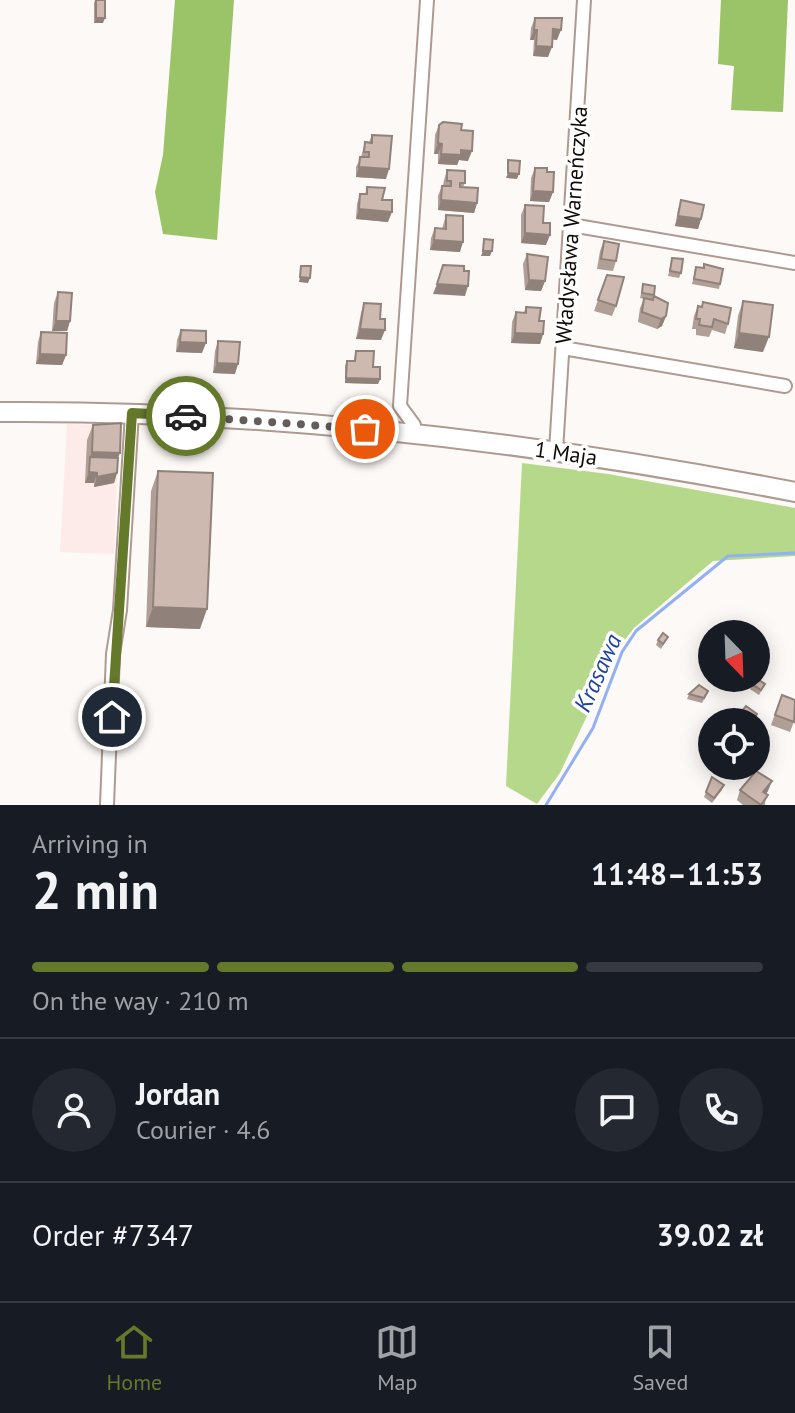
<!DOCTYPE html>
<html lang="en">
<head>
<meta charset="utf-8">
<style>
	:root { --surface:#171b24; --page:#242831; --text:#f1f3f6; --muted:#9ea1a6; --line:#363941; --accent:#65792a }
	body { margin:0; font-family:"PT Sans",sans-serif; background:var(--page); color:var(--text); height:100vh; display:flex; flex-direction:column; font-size:30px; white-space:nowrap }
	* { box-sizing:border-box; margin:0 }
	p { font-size:26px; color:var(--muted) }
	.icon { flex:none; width:44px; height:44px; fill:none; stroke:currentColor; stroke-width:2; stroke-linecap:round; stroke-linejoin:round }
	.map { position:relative; height:805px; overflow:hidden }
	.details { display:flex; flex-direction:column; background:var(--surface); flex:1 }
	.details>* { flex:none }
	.needle { width:52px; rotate:157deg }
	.fabs { position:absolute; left:698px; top:620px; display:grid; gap:16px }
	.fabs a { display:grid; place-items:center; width:72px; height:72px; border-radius:50%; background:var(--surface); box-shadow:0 4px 20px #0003; font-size:40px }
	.pin { position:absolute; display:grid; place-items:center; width:68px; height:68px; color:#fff; margin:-34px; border:4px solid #fff; border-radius:50%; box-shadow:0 2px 8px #0007 }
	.courier { position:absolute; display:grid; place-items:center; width:80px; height:80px; margin:-40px; border:6px solid #65792a; border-radius:50%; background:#fff; color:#222; box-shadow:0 2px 10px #0007 }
	.summary em { font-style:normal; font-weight:700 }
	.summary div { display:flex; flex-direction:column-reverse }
	.summary { display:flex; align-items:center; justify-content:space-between; height:136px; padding:0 32px }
	h1 { font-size:52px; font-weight:700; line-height:60px }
	.bar { display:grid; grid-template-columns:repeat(4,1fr); gap:12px 8px; align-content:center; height:96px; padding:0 32px }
	.bar i { height:10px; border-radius:6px; background:var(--line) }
	.bar .active { background:var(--accent) }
	.bar p { grid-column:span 4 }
	.line { display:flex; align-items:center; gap:20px; padding:0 32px; border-top:2px solid var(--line) }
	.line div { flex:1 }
	.round { display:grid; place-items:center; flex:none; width:84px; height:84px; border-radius:42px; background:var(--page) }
	.tab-bar { display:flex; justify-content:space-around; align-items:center; height:112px; border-top:2px solid var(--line); background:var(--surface); font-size:22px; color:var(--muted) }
	.tab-bar a { display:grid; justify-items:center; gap:4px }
	.tab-bar .active { color:var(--accent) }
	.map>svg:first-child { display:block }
	.commercial { fill:#fcebe8 }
	.green { fill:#b5d88a }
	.forest { fill:#9bc368 }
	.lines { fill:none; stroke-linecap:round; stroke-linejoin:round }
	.stream { stroke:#91b1f3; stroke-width:3 }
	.minor-casing { stroke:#ae9a90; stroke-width:16 }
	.secondary-casing { stroke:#ae9a90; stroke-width:22 }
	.minor { stroke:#fff; stroke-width:12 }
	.secondary { stroke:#fff; stroke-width:18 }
	.wall { fill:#b09f96 }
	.shaded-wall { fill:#90827a }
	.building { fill:#cdb9af; stroke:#90827a; stroke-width:2 }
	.done { stroke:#635e5b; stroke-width:8; stroke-dasharray:0 14.4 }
	.route { stroke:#65792a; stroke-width:10 }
	.labels { text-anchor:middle; stroke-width:7; stroke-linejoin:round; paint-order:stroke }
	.street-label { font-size:22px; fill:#100a07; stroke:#fff }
	.water-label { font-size:24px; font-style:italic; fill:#1e429f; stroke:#fff }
</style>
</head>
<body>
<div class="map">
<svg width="795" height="805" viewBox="0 0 795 805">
	<rect width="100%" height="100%" fill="#fdf9f6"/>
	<polygon class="commercial" points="67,424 113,425 119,432 114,554 60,552"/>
	<polygon class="green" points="522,463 608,474 795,508 795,556 713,561 634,628 620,646 560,773 537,804 506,786"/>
	<g class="forest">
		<polygon points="175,0 234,0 217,240 163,234 155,192 163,155"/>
		<polygon points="721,0 788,0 783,112 731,110 734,66 718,64"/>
	</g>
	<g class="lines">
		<polyline class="stream" points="546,805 593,728 622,652 636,631 728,556 795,553"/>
		<g class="minor-casing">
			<g id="minor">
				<polyline points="571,225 795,263"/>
				<polyline points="563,348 785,386"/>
				<polyline points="414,433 414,425 400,406 427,0"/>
				<polyline points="556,451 584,0"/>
				<polyline points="107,805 113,654 120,610 132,413"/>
			</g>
		</g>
		<g class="secondary-casing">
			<path id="secondary" d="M 0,412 C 267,410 533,441 795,492"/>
		</g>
		<use href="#minor" class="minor"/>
		<use href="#secondary" class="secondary"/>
	</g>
	<g class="wall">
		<polygon points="95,0 103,23 94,23 94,3"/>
		<polygon points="535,18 557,40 552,39 548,57 533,56 534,40 530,40 531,28"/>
		<polygon points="439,125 461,130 468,161 459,160 457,165 438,164 438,154 434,154 435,135"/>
		<polygon points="372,135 386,179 356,177 356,167 361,157 365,142 369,142"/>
		<polygon points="535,168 547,172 553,192 549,202 530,201 531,178"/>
		<polygon points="447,170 465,183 463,187 477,203 474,213 438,210 438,196 442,186 443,186 444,180"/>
		<polygon points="367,187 382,200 388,222 356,219 357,204 360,194 365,194"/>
		<polygon points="681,200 701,219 698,229 675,226 678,210"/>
		<polygon points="525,205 543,223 546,245 521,243 521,215"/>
		<polygon points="446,215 460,252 430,250 431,238 435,228 442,229"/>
		<polygon points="604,241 616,261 613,271 597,269 600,251"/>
		<polygon points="527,254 545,281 541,291 525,290 523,264"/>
		<polygon points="672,258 681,273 679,278 668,276"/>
		<polygon points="696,267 720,284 719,289 692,284"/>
		<polygon points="607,275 616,306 612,316 594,311"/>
		<polygon points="643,284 654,295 652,300 666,316 662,326 657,329 638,322 640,308 644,299 640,298"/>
		<polygon points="58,292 70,321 67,331 52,331 54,303"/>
		<polygon points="743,301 763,352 734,348 738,316"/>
		<polygon points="703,302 728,324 725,334 712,330 709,337 696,335 696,329 692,329 694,316 698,306 701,307"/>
		<polygon points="364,303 380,319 381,340 356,339 361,313"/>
		<polygon points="526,307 539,321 543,334 540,344 511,343 512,322 516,312 524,312"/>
		<polygon points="181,330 202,353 176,352 177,340"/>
		<polygon points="41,332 66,355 62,365 36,364 38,342"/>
		<polygon points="218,341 235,374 213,373 215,351"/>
		<polygon points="356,351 373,367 380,379 378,384 345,383 345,366 347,361 354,361"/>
		<polygon points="93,425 118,458 117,473 114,483 94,487 94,483 85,483 87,440"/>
		<polygon points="158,471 200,629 146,627 151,491"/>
		<polygon points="668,637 661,649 656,645 658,640"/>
		<polygon points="752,684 765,684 759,695 750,689"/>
		<polygon points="689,694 706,696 702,703 687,699"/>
		<polygon points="782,695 795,719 790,732 771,725"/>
		<polygon points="741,712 757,714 754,722 738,722"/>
		<polygon points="712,777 724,785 722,790 712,803 704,797"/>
		<polygon points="740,790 768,791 766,794 765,805 743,805 737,800"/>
	</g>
	<g class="shaded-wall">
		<polygon points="96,18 105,18 103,23 94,23"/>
		<polygon points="553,29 561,30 557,40 549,39"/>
		<polygon points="534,30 537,30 534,40 530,40"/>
		<polygon points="536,46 552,47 548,57 533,56"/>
		<polygon points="438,143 442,144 438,154 434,154"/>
		<polygon points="461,150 472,151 468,161 459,160 457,165 438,164 441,154"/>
		<polygon points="359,167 389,169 386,179 356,177"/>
		<polygon points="508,173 519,174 517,179 506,178"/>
		<polygon points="533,191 553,192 549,202 530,201"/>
		<polygon points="441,200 477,203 474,213 438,210"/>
		<polygon points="359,209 392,212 388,222 356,219"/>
		<polygon points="678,216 701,219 698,229 675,226"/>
		<polygon points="525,233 550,235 546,245 521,243"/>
		<polygon points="434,240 463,242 460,252 430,250"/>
		<polygon points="483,251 492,251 490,256 481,256"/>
		<polygon points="300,277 310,278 308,283 299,282"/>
		<polygon points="529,280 545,281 541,291 525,290"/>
		<polygon points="437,284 468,286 465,296 433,294"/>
		<polygon points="666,316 662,326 657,329 661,319"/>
		<polygon points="56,321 70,321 67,331 52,331"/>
		<polygon points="360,329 385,330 381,340 356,339"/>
		<polygon points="515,333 543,334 540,344 511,343"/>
		<polygon points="739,333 769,337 763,352 734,348"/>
		<polygon points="180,342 206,343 202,353 176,352"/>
		<polygon points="40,354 66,355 62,365 36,364"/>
		<polygon points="217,363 238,364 235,374 213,373"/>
		<polygon points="346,378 380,379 378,384 345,383"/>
		<polygon points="92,452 120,453 114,468 90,457"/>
		<polygon points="89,472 97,473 94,483 85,483"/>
		<polygon points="117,473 114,483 94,487 97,477"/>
		<polygon points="153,607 207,609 200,629 146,627"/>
		<polygon points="772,781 768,791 759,802 763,792"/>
	</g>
	<g class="building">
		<rect x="96" y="0" width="9" height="18"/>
		<polygon points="535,18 562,18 561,30 553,29 552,47 536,46 537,30 534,30"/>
		<polygon points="443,122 462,124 461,130 473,131 472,151 461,150 461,155 441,154 442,144 438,143 439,125"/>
		<polygon points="372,135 392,136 389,169 359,167 360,157 369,157 369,152 364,152 365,142 372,143"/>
		<polygon points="508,160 520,161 519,174 508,173"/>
		<polygon points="535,168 547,168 547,172 554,172 553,192 533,191"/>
		<polygon points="447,170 465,171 465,183 460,183 460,187 478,188 477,203 441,200 442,186 451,186 451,181 447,181"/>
		<polygon points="367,187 385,188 382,200 392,200 392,212 359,209 360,194 367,194"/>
		<polygon points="681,200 704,205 701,219 678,216"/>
		<polygon points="525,205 544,206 543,223 550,223 550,235 525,233"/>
		<polygon points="446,215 463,216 463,242 434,240 435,228 446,229"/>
		<polygon points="484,239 493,240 492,251 483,251"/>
		<polygon points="604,241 619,244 616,261 601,259"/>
		<polygon points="527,254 548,257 545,281 529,280"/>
		<polygon points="672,258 683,259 681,273 670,271"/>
		<polygon points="704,264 723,269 720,284 694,279 696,267 704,268"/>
		<polygon points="443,265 464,266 464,271 469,271 468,286 437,284"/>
		<polygon points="301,266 311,266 310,278 300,277"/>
		<polygon points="607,275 624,277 616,306 598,300"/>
		<polygon points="643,284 655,286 654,295 642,293"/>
		<polygon points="58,292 72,293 70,321 56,321"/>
		<polygon points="654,296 668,303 666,316 661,319 642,312 644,298 653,300"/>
		<polygon points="743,301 773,305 769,337 739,333"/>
		<polygon points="703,302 731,308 728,324 714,319 712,327 699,325 700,319 696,319 698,306 702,307"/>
		<polygon points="364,303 381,304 380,319 385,319 385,330 360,329"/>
		<polygon points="526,307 541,308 539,321 544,321 543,334 515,333 516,312 526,313"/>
		<polygon points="181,330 206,331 206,343 180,342"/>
		<polygon points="41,332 67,333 66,355 40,354"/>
		<polygon points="218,341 240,342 238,364 217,363"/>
		<polygon points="356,351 374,351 373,367 380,367 380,379 346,378 347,361 355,361"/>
		<polygon points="121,423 120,453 92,452 93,425"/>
		<polygon points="90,457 118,458 117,473 97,477 97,473 89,472"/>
		<polygon points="158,471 213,473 207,609 153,607"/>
		<polygon points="663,633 668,637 663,644 658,640"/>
		<polygon points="756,678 765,684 761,690 752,684"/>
		<polygon points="699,685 708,691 704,698 689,694"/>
		<polygon points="782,695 795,700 794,722 775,715"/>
		<polygon points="746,706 757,714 753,720 741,712"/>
		<polygon points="756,771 772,781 763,792 768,795 761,805 740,790"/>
		<polygon points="712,777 724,785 714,798 706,792"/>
	</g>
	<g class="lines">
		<polyline class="done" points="186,416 365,429"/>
		<polyline class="route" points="112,717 132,413 186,416"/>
	</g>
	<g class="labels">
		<g class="street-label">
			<text transform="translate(571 225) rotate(-86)" y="8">Władysława Warneńczyka</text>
			<text transform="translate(566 453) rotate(8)" y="8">1 Maja</text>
		</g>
		<g class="water-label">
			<text transform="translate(598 673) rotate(-66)" y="8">Krasawa</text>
		</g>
	</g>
</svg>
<div class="fabs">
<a><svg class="needle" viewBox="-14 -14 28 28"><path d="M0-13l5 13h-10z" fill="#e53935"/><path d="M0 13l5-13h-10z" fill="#9ea1a6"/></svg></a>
<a><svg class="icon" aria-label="locate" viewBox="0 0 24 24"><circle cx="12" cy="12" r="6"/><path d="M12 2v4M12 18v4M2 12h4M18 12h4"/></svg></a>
</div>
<div class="pin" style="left:365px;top:429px;background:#ea580c"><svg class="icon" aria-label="bag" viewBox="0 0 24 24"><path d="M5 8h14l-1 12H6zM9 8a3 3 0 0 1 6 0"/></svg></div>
<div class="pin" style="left:112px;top:717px;background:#1f2937"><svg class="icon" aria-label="home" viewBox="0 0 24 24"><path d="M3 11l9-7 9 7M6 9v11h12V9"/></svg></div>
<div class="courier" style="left:186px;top:416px"><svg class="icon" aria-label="car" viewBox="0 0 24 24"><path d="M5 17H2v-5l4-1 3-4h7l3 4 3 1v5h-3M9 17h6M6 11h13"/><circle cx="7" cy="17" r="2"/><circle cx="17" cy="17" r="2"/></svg></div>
</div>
<section class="details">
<div class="summary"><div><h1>2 min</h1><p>Arriving in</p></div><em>11:48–11:53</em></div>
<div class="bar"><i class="active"></i><i class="active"></i><i class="active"></i><i></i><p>On the way · 210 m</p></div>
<div class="line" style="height:144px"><a class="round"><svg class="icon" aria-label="person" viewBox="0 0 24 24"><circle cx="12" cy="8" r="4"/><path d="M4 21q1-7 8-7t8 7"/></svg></a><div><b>Jordan</b><p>Courier · 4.6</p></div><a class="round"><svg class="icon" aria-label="chat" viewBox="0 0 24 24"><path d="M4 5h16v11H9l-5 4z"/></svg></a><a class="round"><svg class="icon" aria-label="phone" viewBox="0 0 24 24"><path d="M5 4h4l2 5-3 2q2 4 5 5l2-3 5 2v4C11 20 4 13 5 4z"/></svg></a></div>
<div class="line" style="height:104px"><div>Order #7347</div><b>39.02 zł</b></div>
</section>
<nav class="tab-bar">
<a class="active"><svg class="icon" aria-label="home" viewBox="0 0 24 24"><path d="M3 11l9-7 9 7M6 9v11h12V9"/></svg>Home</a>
<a><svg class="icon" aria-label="map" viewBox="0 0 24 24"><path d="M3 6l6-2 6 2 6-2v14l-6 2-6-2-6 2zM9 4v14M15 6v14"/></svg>Map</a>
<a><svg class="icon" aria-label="saved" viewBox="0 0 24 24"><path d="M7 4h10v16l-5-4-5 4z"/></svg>Saved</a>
</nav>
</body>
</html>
